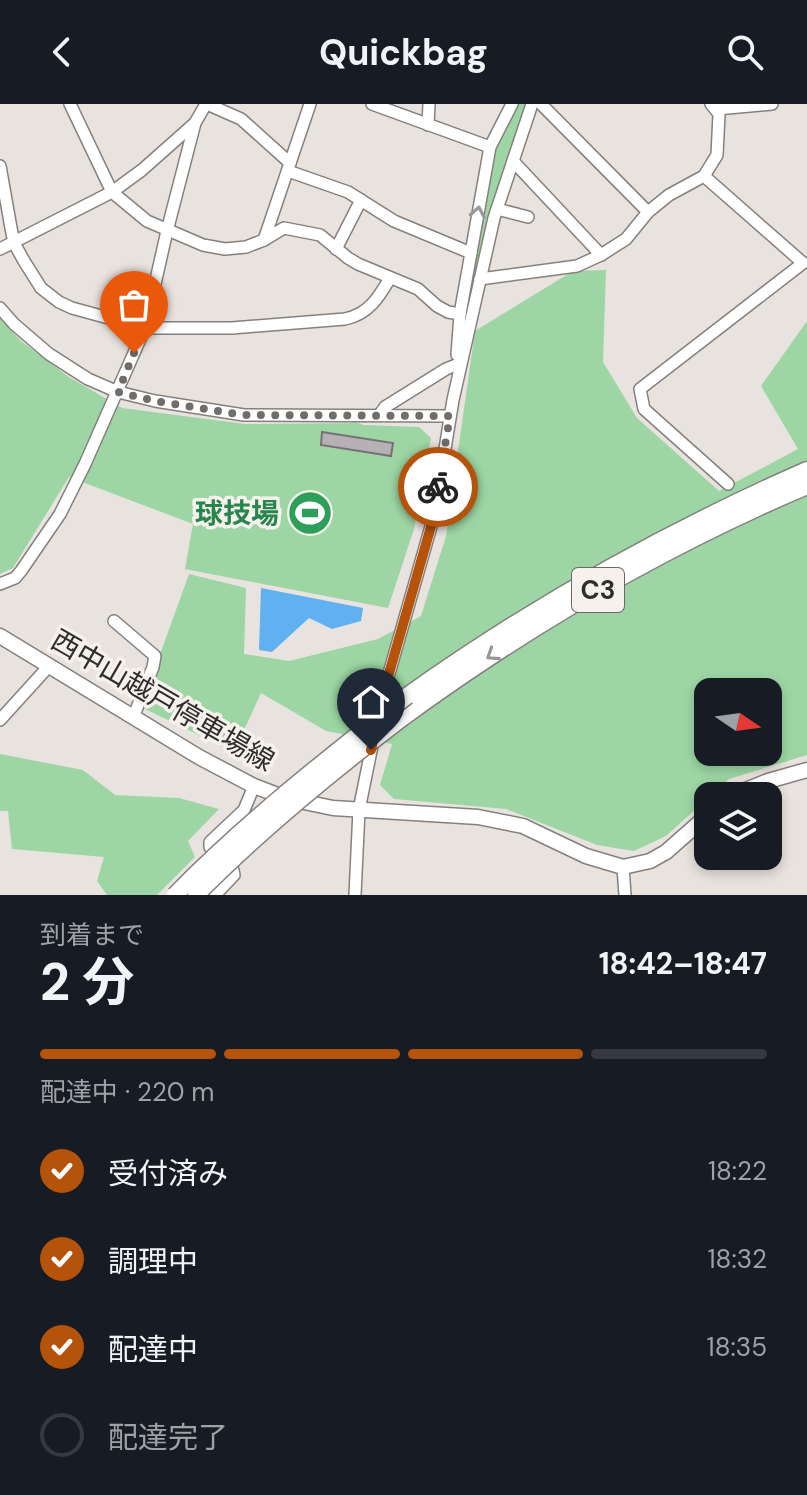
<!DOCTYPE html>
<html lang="ja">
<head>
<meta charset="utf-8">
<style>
	:root { --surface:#171b24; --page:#20242c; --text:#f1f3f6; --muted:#9ea1a6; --line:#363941; --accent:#b45309 }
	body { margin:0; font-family:"DM Sans","Noto Sans JP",sans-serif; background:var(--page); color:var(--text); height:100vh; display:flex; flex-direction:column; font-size:30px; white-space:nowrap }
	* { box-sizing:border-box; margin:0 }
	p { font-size:26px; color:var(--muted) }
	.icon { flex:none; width:44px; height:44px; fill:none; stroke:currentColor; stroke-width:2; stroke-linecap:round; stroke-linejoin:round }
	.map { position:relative; height:791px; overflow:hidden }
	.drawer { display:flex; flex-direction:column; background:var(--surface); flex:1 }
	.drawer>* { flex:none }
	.needle { width:52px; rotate:103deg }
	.tools { position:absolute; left:694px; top:574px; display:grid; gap:16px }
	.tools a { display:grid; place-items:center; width:88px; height:88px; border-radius:16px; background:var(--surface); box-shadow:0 4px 12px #0003; font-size:40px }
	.pin { position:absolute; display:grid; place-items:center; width:68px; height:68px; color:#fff; margin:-82px -34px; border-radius:50% 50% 50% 0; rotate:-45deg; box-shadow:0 0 8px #0007 }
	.pin .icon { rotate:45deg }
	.courier { position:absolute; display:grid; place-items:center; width:80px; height:80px; margin:-40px; border:6px solid #b45309; border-radius:50%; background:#fff; color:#222; box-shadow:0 2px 10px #0007 }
	.head em { font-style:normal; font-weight:700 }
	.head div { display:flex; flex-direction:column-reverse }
	.head { display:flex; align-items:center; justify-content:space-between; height:136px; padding:0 40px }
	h1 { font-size:52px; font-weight:700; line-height:60px }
	.bar { display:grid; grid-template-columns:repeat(4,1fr); gap:12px 8px; align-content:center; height:96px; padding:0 40px }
	.bar i { height:10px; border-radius:6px; background:var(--line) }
	.bar .selected { background:var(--accent) }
	.bar p { grid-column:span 4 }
	ol { padding:0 40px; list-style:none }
	li { display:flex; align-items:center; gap:24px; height:88px }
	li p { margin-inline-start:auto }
	li .icon { padding:8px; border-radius:50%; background:var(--accent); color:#fff; stroke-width:4 }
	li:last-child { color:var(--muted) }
	li i { width:44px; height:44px; border:4px solid var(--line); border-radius:50% }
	header { display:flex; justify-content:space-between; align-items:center; height:104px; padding:0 40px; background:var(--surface); font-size:36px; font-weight:700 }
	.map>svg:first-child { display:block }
	.green { fill:#9dd6a4; fill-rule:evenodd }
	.water { fill:#61b0f1 }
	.building { fill:#b7b1b5; stroke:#767174; stroke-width:2 }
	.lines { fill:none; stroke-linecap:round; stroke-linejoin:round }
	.minor-casing { stroke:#85807d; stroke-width:14 }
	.major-casing { stroke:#85807d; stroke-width:17 }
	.highway-casing { stroke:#85807d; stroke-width:19 }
	.minor { stroke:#fff; stroke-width:11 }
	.major { stroke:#fff; stroke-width:14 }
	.highway { stroke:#fff; stroke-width:16 }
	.highway-bridge-casing { stroke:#85807d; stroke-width:19; stroke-linecap:butt }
	.highway-bridge { stroke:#fff; stroke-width:16 }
	.oneway { stroke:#989696 }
	.done { stroke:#716d6b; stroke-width:8; stroke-dasharray:0 14.4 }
	.route { stroke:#b45309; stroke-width:10 }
	.labels { text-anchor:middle; stroke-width:7; stroke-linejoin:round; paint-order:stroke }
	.shield { fill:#f6f1ed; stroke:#6b6867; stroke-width:2 }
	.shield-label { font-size:26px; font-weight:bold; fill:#302e2d }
	.leisure-label { font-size:28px; font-weight:bold; fill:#27864d; stroke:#f6f1ed; text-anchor:end }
	.street-label { font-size:28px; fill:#302e2d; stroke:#f6f1ed }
</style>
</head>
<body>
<header><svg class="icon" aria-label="back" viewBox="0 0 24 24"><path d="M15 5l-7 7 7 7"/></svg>Quickbag<svg class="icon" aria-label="search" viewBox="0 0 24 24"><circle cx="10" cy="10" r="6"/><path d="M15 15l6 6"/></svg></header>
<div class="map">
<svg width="807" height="791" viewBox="0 0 807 791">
	<rect width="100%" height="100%" fill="#e9e3df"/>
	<g class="green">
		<polygon points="516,0 529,0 483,137 461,245 467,196 493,51 503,25"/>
		<path d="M 606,166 L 603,258 L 637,314 L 719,387 L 798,345 L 761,282 L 807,217 L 807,651 L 729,675 L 710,692 L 708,692 L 708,694 L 666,732 L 634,747 L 597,741 L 506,705 L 394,695 L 380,681 L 392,640 L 326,627 L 261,589 L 234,648 L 141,603 L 189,470 L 246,484 L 244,550 L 289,557 L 378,535 L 421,512 L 446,432 L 475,227 L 573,167 ZM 708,588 L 768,588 L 768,648 L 708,648 Z"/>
		<polygon points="0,215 21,237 69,273 122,304 245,320 358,319 364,321 419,323 431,334 414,425 388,504 185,465 193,420 69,373 13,464 0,470"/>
		<polygon points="0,650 83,666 115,691 179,694 219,705 188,737 195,753 157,791 107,791 97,777 104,753 12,745 8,707 0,707"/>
	</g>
	<polygon class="water" points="261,484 363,504 361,517 332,525 309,514 272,548 259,546"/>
	<polygon class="building" points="322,328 393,339 391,352 321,341"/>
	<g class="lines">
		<g class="minor-casing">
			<g id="minor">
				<polyline points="70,0 112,88 147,117 203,141 225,145 246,143 264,136 284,124 320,131 348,154 358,160 418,185 437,202 448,208 460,210"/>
				<polyline points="207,0 241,15 290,59"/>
				<polyline points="372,0 490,43"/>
				<polyline points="541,0 648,108"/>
				<polyline points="717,5 772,0"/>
				<polyline points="428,21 429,0"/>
				<polyline points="513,57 601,151"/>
				<path d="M 0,62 L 11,124 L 14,139 L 24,157 L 41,184 L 59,198 L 72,204 L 145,224 L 232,224 L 345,215 C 369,210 379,193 390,174"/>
				<polyline points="288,67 348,88 394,117 471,149"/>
				<polyline points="704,72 803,159 640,285 644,305 728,380"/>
				<polyline points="497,105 528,113"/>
				<polyline points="264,136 310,0"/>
				<polyline points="0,145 112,88 142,66 195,19"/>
				<polyline points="336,145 361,96"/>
				<polyline points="480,175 577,162 601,151 626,135 648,108 669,91 704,72 717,51 719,10 711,0"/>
				<polyline points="0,204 14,220 49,250 88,275 118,288 155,297 244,311 450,312"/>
				<polyline points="457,251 460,210 490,43 512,0"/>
				<polyline points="380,310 385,303 446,265 456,261"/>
				<polyline points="0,480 15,474 21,467 60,410 85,360 145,224 167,127 195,19 206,0"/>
				<polyline points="114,517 155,552 153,563 133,614"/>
				<polyline points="0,616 49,562"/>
				<polyline points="378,616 384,587 434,412 453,296 494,114 532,0"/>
				<polyline points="623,763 625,791"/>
				<polyline points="215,791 234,771 233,766 210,743 210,738 244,706 254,682"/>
				<polyline points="355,791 359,706 373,637"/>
			</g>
		</g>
		<g class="major-casing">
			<g id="major">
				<polyline points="0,532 199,653 254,682 285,694 333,704 478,713 523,722 586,752 623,763 650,757 666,748 708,711"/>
				<polyline points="731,692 768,677 807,666"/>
			</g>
		</g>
		<g class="highway-casing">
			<g id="highway">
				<path d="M 407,592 C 532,503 666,428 807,366"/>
				<path d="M 402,614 C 528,522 663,443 807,382"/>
			</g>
		</g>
		<use href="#minor" class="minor"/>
		<use href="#major" class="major"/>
		<use href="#highway" class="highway"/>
		<g class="highway-bridge-casing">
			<g id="highway-bridge">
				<path d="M 175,791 C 246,718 327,655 407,592"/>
				<path d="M 196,791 C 260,726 330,669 402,614"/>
			</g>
		</g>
		<use href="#highway-bridge" class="highway-bridge"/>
	</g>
	<defs><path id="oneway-chevron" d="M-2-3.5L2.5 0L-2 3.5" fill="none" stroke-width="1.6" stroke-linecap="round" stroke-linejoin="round" transform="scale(2)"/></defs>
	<g class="oneway">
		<use href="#oneway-chevron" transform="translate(478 108) rotate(-80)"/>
		<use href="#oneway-chevron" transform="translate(492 551) rotate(147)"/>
	</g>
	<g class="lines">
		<polyline class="done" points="134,249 118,288 155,297 244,311 450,312 438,383"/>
		<polyline class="route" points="371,646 384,587 434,412 438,383"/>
	</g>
	<defs>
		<g id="stadium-disc" transform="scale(2.3)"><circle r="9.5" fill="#2e9e5b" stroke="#f6f1ed"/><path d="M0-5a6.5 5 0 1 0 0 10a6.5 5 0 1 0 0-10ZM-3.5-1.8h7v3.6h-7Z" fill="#fff"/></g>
	</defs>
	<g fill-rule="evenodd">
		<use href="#stadium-disc" x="310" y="409"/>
	</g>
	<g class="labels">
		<rect class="shield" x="572" y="464" width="52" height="44" rx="6"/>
		<g class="shield-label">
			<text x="598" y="495">C3</text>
		</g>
		<g class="leisure-label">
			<text x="279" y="419">球技場</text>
		</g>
		<g class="street-label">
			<text transform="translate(163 596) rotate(30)" y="10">西中山越戸停車場線</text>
		</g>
	</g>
</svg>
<div class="tools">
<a><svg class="needle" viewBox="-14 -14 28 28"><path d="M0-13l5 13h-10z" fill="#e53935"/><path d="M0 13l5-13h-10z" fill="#9ea1a6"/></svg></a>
<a><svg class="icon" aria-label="layers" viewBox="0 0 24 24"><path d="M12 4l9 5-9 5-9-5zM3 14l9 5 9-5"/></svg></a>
</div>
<div class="pin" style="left:134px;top:249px;background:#ea580c"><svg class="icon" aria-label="bag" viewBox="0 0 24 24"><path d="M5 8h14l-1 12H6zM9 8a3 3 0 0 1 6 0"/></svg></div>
<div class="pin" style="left:371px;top:646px;background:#1f2937"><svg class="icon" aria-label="home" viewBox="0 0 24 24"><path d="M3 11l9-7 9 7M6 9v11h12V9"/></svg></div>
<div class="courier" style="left:438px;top:383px"><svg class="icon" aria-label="bike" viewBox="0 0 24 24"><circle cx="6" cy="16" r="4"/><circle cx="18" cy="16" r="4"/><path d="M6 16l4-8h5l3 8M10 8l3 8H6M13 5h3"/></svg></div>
</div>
<section class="drawer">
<div class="head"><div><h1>2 分</h1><p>到着まで</p></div><em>18:42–18:47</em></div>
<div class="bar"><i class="selected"></i><i class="selected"></i><i class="selected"></i><i></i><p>配達中 · 220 m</p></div>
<ol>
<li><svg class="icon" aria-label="check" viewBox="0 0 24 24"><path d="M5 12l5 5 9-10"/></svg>受付済み<p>18:22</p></li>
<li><svg class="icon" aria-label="check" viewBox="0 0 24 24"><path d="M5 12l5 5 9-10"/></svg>調理中<p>18:32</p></li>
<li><svg class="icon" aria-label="check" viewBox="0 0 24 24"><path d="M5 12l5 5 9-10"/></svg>配達中<p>18:35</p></li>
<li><i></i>配達完了</li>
</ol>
</section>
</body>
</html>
